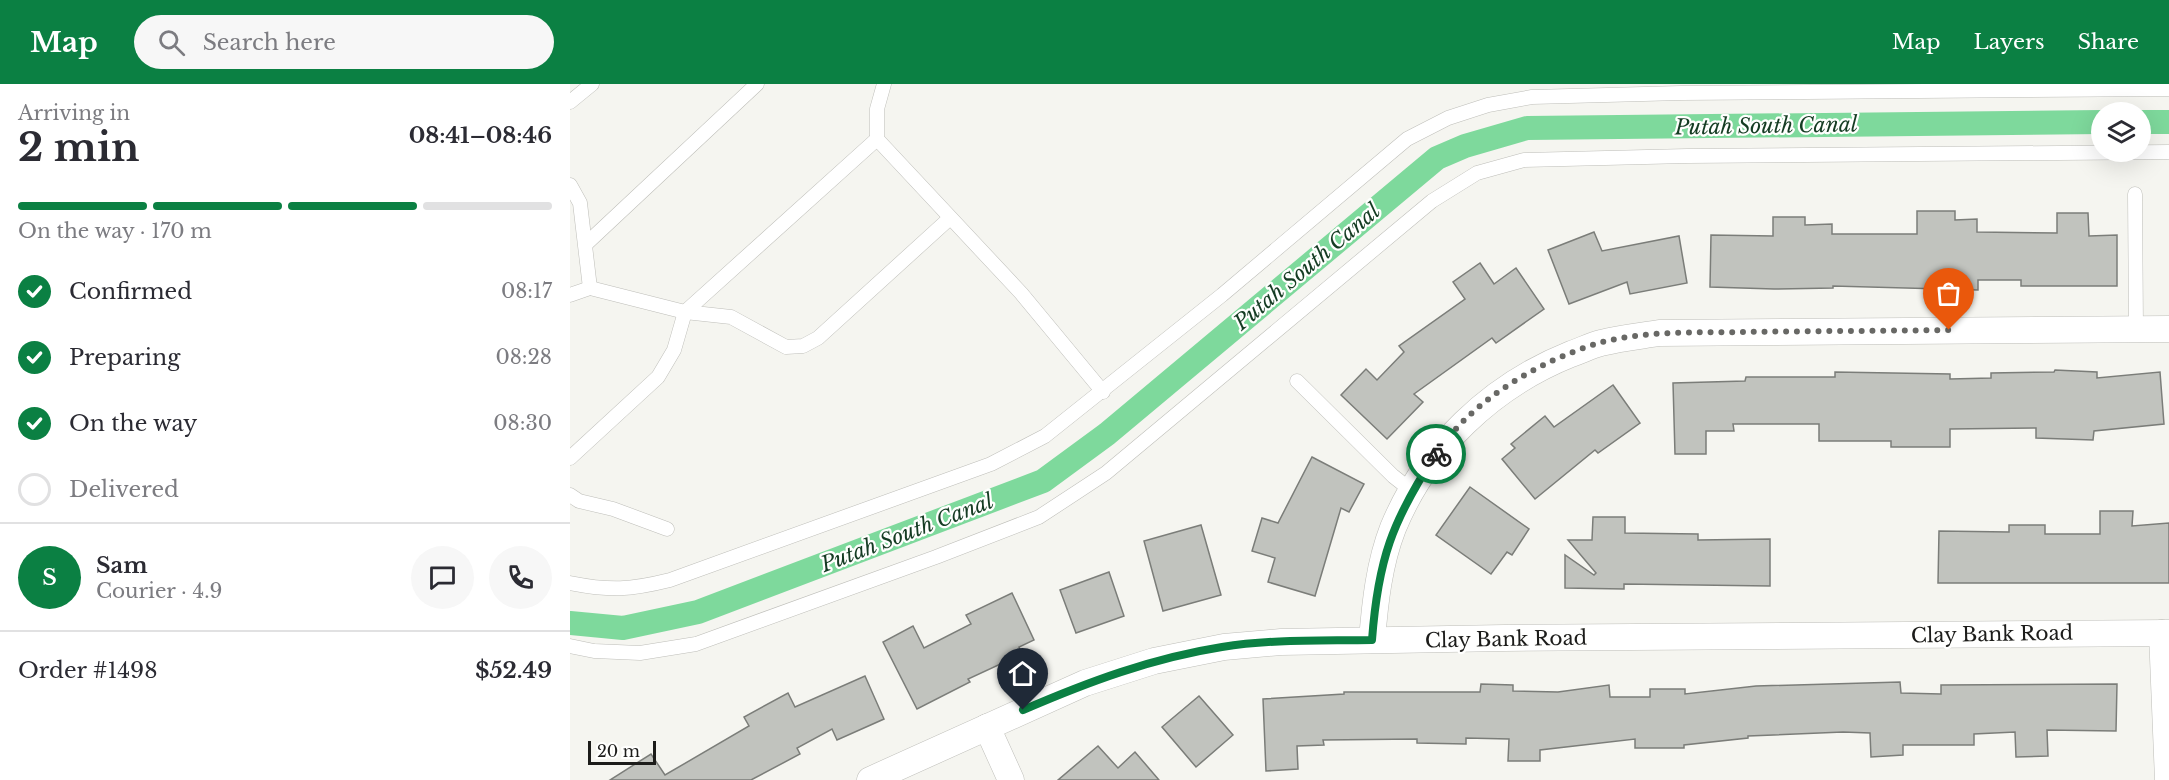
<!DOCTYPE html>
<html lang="en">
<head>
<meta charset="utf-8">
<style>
	:root { --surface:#fff; --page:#f7f7f7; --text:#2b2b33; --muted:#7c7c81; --line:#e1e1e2; --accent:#0b8043 }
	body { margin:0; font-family:"Libre Baskerville",serif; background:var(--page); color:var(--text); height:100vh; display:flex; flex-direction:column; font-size:22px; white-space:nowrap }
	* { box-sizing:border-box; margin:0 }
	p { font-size:20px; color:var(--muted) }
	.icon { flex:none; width:33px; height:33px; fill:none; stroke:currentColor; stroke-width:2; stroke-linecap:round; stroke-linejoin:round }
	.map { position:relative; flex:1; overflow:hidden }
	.side { display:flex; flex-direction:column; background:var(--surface); width:570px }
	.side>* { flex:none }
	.fabs { position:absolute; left:1521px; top:18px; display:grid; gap:12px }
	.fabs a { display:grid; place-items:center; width:60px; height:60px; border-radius:50%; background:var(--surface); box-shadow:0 6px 24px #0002; font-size:30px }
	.scale { position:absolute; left:18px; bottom:15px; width:68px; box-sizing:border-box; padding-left:6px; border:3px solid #1c1c1a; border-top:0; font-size:16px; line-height:21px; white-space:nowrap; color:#1c1c1a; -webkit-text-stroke:4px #fffffe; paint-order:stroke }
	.pin { position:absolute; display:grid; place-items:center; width:51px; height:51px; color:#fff; margin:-62px -26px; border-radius:50% 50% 50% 0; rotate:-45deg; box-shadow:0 0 6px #0007 }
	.pin .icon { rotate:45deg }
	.courier { position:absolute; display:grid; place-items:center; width:60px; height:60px; margin:-30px; border:4px solid #0b8043; border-radius:50%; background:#fff; color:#222; box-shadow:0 2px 8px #0007 }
	.summary em { font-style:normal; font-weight:800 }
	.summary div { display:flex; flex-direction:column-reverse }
	.summary { display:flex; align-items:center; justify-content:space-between; height:102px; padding:0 18px }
	h1 { font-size:39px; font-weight:800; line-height:45px }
	.bar { display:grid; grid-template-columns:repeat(4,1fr); gap:9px 6px; align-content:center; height:72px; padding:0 18px }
	.bar i { height:8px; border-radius:4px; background:var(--line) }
	.bar .on { background:var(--accent) }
	.bar p { grid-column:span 4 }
	.line { display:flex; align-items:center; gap:15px; padding:0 18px; border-top:2px solid var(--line) }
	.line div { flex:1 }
	.round { display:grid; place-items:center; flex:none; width:63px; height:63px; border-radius:32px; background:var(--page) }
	ol { padding:0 18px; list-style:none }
	li { display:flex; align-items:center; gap:18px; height:66px }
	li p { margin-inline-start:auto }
	li .icon { padding:6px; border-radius:50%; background:var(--accent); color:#fff; stroke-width:4 }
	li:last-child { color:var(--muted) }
	li i { width:33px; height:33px; border:3px solid var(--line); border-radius:50% }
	header { display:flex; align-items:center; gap:36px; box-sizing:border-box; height:84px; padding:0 30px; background:var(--accent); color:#fff }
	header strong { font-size:28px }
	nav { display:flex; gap:33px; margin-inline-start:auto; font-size:21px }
	.search { width:420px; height:54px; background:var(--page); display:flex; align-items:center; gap:15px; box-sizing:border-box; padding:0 21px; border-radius:33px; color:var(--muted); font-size:22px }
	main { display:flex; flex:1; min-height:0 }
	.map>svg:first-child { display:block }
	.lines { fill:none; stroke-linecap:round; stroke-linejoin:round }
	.canal { stroke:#7ed99c; stroke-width:24 }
	.building { fill:#c1c3be; stroke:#7b7d79; stroke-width:1.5 }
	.lane-casing { stroke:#bebeb9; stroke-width:15 }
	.street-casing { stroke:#bebeb9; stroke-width:27 }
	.lane { stroke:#fff; stroke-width:14 }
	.street { stroke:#fff; stroke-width:26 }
	.done { stroke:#686865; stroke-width:6; stroke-dasharray:0 10.8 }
	.route { stroke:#0b8043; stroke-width:8 }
	.labels { text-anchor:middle; stroke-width:4.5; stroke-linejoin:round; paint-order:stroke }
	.street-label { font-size:20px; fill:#1c1c1a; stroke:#fffffe }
	.water-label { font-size:21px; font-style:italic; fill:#153c23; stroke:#fffffe }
</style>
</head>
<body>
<header>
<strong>Map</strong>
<div class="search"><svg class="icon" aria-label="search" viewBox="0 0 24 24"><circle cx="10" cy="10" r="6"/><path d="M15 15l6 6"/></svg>Search here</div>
<nav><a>Map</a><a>Layers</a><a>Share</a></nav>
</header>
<main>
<section class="side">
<div class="summary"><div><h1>2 min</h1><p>Arriving in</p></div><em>08:41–08:46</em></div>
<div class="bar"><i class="on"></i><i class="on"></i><i class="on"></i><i></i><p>On the way · 170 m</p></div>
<ol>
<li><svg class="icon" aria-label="check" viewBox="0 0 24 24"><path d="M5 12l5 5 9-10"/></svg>Confirmed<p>08:17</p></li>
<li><svg class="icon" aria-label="check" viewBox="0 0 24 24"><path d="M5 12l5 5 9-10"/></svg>Preparing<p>08:28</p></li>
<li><svg class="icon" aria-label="check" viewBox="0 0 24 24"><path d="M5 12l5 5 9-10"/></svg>On the way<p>08:30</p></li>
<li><i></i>Delivered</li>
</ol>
<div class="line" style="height:108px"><b class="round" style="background:var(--accent);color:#fff">S</b><div><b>Sam</b><p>Courier · 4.9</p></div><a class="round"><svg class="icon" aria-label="chat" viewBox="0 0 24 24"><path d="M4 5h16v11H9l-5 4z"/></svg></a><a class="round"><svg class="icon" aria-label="phone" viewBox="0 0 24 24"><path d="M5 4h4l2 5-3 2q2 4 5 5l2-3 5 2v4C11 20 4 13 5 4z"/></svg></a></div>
<div class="line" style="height:78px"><div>Order #1498</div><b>$52.49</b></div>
</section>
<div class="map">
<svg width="1599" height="696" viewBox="0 0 1599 696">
	<rect width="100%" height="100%" fill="#f5f5f0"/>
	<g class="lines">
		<g class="canal">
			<polyline points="1570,38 1599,38"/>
			<polyline points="0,539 53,544 128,528 473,397 537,350 867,74 895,62 957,44 1532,38"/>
		</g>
	</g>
	<g class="building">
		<polygon points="1347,127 1385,127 1385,136 1407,135 1407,148 1487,149 1487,129 1518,129 1519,152 1547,151 1547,202 1451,202 1451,196 1408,196 1408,206 1263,202 1263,204 1204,205 1140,203 1141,151 1203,152 1203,133 1235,133 1235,141 1262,140 1262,150 1347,150"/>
		<polygon points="1024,148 1032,167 1109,152 1117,199 1060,210 1057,198 999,220 978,166"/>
		<polygon points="910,179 924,200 946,184 974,225 926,259 922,254 844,310 853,318 817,355 771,311 796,285 807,296 834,268 829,262 895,215 883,198"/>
		<polygon points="1485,286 1527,288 1527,294 1590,288 1594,340 1524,347 1523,356 1466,354 1466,344 1380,345 1380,363 1321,363 1321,357 1249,357 1249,340 1163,340 1164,347 1136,347 1136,370 1105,370 1103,299 1175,297 1176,293 1265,293 1265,288 1380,290 1380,295 1421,294 1421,289 1484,288"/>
		<polygon points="1043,301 1070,339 1028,369 1025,366 965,415 932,375 945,364 941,360 975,332 984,343"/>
		<polygon points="742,373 794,400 779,428 771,424 745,512 698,498 705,474 682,467 692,434 708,439"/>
		<polygon points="900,403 959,445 942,471 937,468 921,490 866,451"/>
		<polygon points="1530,427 1563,427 1562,442 1599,439 1599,499 1368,499 1369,447 1439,448 1439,441 1475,441 1475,450 1530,450"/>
		<polygon points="1023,433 1055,433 1055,449 1128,450 1128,456 1200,455 1200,502 1054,500 1054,505 995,504 995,471 1024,491 1026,489 998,456 1022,456"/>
		<polygon points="631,441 651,511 593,527 574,457"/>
		<polygon points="539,488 554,532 506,549 490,506"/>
		<polygon points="442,509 464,556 449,563 452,570 398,595 400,598 347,625 313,558 343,542 354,564 401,540 396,531"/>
		<polygon points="295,592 314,635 267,656 262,645 227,664 230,670 181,696 40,696 81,670 95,691 179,642 174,633 218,609 225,623"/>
		<polygon points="1330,598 1331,609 1371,610 1371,601 1547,600 1546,647 1477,646 1478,672 1446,673 1445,648 1404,650 1404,661 1333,661 1333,671 1301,673 1300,649 1273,648 1178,652 1178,654 1114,661 1114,664 1065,664 1065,655 970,666 970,677 938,677 939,655 896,654 896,660 847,659 847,655 753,656 754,661 727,662 728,685 696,687 693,615 774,610 774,608 910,608 911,600 943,601 943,607 988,608 1039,601 1040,613 1080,613 1080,605 1115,605 1115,610 1186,602"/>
		<polygon points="629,612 663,651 626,683 592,643"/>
		<polygon points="528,662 548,684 565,668 589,696 488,696"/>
	</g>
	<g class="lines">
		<g class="lane-casing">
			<g id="lane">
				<polyline points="314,0 307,25 307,55 451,209 533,308"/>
				<polyline points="0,18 22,0"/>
				<polyline points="0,101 10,119 20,204"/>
				<polyline points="1565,110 1566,245"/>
				<polyline points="16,160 187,0"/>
				<polyline points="0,211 20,204 115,228 161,233 216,263 233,262 248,254 380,134"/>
				<polyline points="727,297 823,392 842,407"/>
				<polyline points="0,374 88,293 104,266 115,228 307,55"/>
				<polyline points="0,411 9,417 43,425 97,445"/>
				<path d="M 0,499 C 41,507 60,506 100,496 L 421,380 L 475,352 L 652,211 L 837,55 L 878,34 L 918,21 L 962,13 L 1111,9 L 1599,5"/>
				<polyline points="0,562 24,567 70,569 126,560 366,473 469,433 536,389 862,117 907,89 954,76 1117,72 1599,68"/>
			</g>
		</g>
		<g class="street-casing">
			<g id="street">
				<polyline points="1592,549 1598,696"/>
				<path d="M 802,556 C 805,519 809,480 823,444 C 856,364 921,302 1001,270 C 1011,267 1021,261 1031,259 C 1050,254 1070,252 1089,249 L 1599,245"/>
				<polyline points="417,643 441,696"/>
				<polyline points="300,696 515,599 584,577 654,563 711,558 934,554 1599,549"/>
			</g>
		</g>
		<use href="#lane" class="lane"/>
		<use href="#street" class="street"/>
	</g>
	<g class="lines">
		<path class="done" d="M 866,370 C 902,316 969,277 1029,259 C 1076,246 1126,249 1174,248 C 1242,247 1310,247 1379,246"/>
		<path class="route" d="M 453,626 C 518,598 582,574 652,563 C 701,555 752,557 802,556 C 808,476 822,437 866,370"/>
	</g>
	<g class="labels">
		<g class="street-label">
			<text transform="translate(1422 550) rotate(-1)" y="7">Clay Bank Road</text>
			<text transform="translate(936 555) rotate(-1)" y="7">Clay Bank Road</text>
		</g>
		<g class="water-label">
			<text transform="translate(1196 42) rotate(-1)" y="7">Putah South Canal</text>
			<text transform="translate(737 183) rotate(-40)" y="7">Putah South Canal</text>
			<text transform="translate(337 449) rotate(-21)" y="7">Putah South Canal</text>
		</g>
	</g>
</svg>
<div class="fabs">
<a><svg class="icon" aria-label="layers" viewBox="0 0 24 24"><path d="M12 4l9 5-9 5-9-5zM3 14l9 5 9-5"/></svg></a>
</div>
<div class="scale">20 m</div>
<div class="pin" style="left:1379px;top:246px;background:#ea580c"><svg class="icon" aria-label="bag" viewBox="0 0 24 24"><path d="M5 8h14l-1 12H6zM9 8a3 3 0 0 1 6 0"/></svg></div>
<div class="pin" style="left:453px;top:626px;background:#1f2937"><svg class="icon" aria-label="home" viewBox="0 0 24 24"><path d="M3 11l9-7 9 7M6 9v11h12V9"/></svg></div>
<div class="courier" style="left:866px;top:370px"><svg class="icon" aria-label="bike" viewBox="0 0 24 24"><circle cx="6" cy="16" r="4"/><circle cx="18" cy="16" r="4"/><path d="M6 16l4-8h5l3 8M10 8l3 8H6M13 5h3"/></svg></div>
</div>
</main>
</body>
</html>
